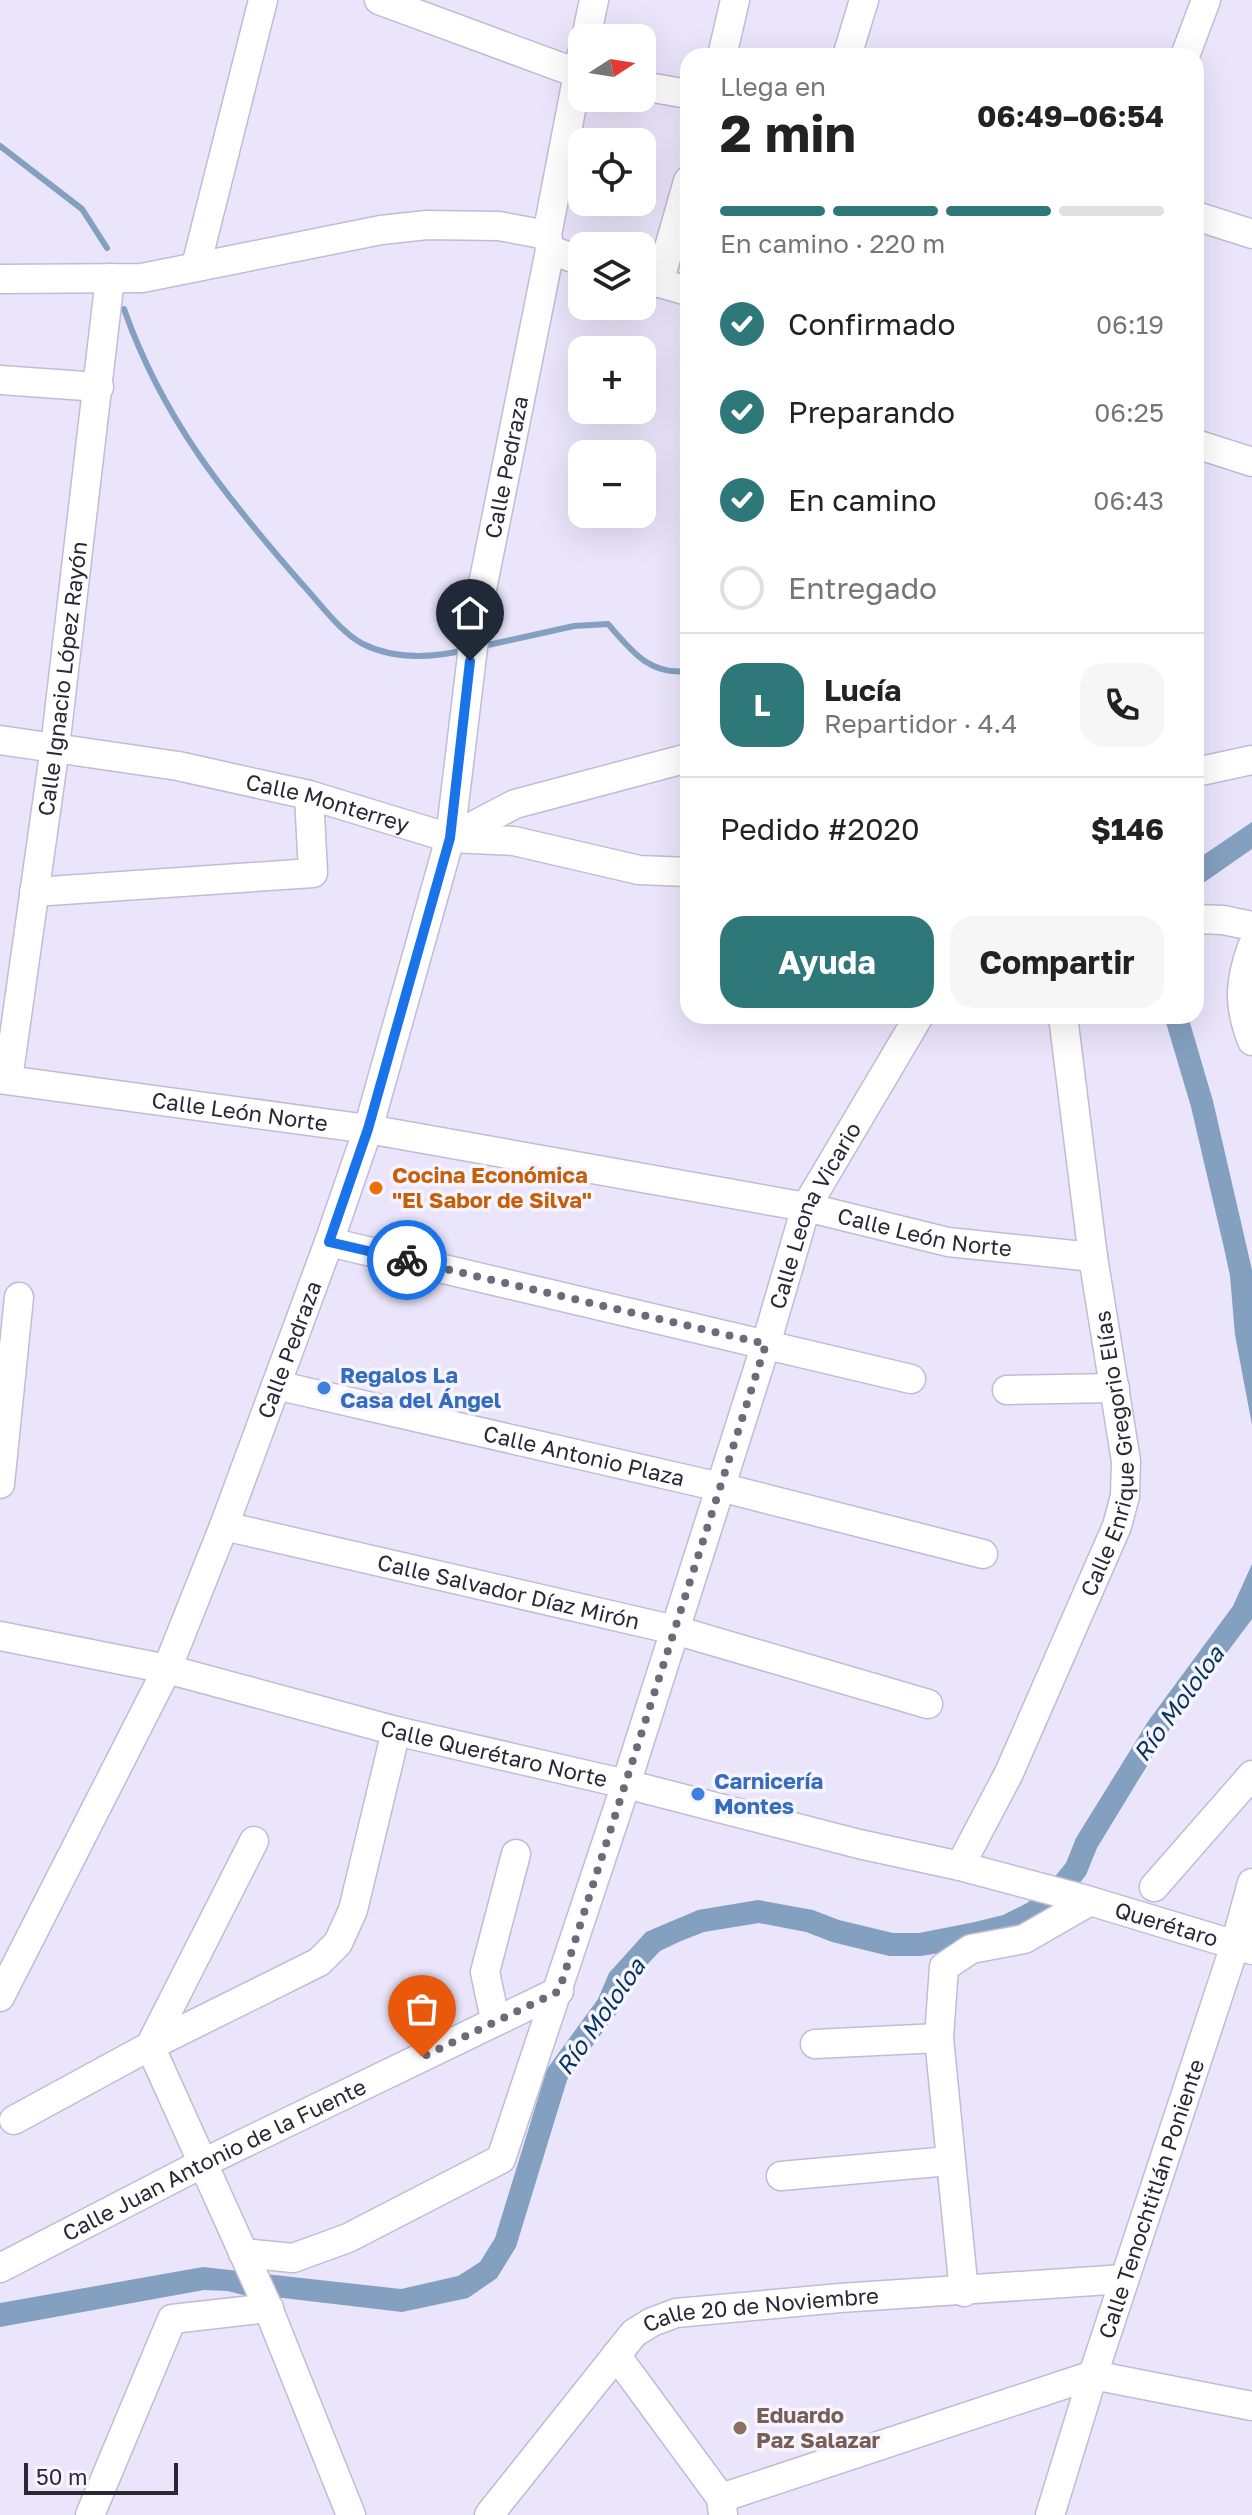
<!DOCTYPE html>
<html lang="es">
<head>
<meta charset="utf-8">
<style>
	:root { --surface:#fff; --page:#f6f6f6; --text:#222; --muted:#767676; --line:#e0e0e0; --accent:#2f7879 }
	body { margin:0; font-family:"Golos Text",sans-serif; background:var(--page); color:var(--text); height:100vh; display:flex; flex-direction:column; font-size:30px; white-space:nowrap }
	* { box-sizing:border-box; margin:0 }
	p { font-size:26px; color:var(--muted) }
	.icon { flex:none; width:44px; height:44px; fill:none; stroke:currentColor; stroke-width:2; stroke-linecap:round; stroke-linejoin:round }
	.map { position:relative; flex:1; overflow:hidden }
	.side { position:absolute; left:680px; top:48px; width:524px; height:976px; display:flex; flex-direction:column; background:var(--surface); border-radius:24px; box-shadow:0 8px 32px #0002 }
	.side>* { flex:none }
	.needle { width:52px; rotate:78deg }
	.tools { position:absolute; left:568px; top:24px; display:grid; gap:16px }
	.tools a { display:grid; place-items:center; width:88px; height:88px; border-radius:16px; background:var(--surface); box-shadow:0 8px 32px #0002; font-size:40px }
	.scale { position:absolute; left:24px; bottom:20px; width:154px; box-sizing:border-box; padding-left:8px; border:4px solid #2b2833; border-top:0; font-size:22px; line-height:28px; white-space:nowrap; color:#2b2833; -webkit-text-stroke:6px #f6f4ff; paint-order:stroke }
	.pin { position:absolute; display:grid; place-items:center; width:68px; height:68px; color:#fff; margin:-82px -34px; border-radius:50% 50% 50% 0; rotate:-45deg; box-shadow:0 0 8px #0007 }
	.pin .icon { rotate:45deg }
	.courier { position:absolute; display:grid; place-items:center; width:80px; height:80px; margin:-40px; border:6px solid #1a73e8; border-radius:50%; background:#fff; color:#222; box-shadow:0 2px 10px #0007 }
	.head em { font-style:normal; font-weight:700 }
	.head div { display:flex; flex-direction:column-reverse }
	.head { display:flex; align-items:center; justify-content:space-between; height:136px; padding:0 40px }
	h1 { font-size:52px; font-weight:700; line-height:60px }
	.bar { display:grid; grid-template-columns:repeat(4,1fr); gap:12px 8px; align-content:center; height:96px; padding:0 40px }
	.bar i { height:10px; border-radius:6px; background:var(--line) }
	.bar .on { background:var(--accent) }
	.bar p { grid-column:span 4 }
	.line { display:flex; align-items:center; gap:20px; padding:0 40px; border-top:2px solid var(--line) }
	.line div { flex:1 }
	.round { display:grid; place-items:center; flex:none; width:84px; height:84px; border-radius:24px; background:var(--page) }
	ol { padding:0 40px; list-style:none }
	li { display:flex; align-items:center; gap:24px; height:88px }
	li p { margin-inline-start:auto }
	li .icon { padding:8px; border-radius:50%; background:var(--accent); color:#fff; stroke-width:4 }
	li:last-child { color:var(--muted) }
	li i { width:44px; height:44px; border:4px solid var(--line); border-radius:50% }
	.action { display:flex; gap:16px; margin-top:auto; padding:16px 40px }
	.action a { flex:1; height:92px; border-radius:24px; background:var(--accent); color:#fff; font-size:32px; font-weight:700; line-height:92px; text-align:center }
	.action a+a { background:var(--page); color:var(--text) }
	.map>svg:first-child { display:block }
	.water { fill:#84a0c0 }
	.lines { fill:none; stroke-linecap:round; stroke-linejoin:round }
	.stream { stroke:#84a0c0; stroke-width:6 }
	.minor-casing { stroke:#c1bbd5; stroke-width:31 }
	.minor { stroke:#fff; stroke-width:28 }
	.done { stroke:#6e6a79; stroke-width:8; stroke-dasharray:0 14.4 }
	.route { stroke:#1a73e8; stroke-width:10 }
	.food-dot { fill:#e8710a; stroke:#f6f4ff; stroke-width:3 }
	.shop-dot { fill:#3f7fe0; stroke:#f6f4ff; stroke-width:3 }
	.education-dot { fill:#8d6e63; stroke:#f6f4ff; stroke-width:3 }
	.labels { text-anchor:middle; stroke-width:7; stroke-linejoin:round; paint-order:stroke }
	.street-label { font-size:22px; fill:#2b2833; stroke:#f6f4ff }
	.food-label { font-size:22px; font-weight:bold; fill:#c56008; stroke:#f6f4ff; text-anchor:start }
	.shop-label { font-size:22px; font-weight:bold; fill:#366cbe; stroke:#f6f4ff; text-anchor:start }
	.education-label { font-size:22px; font-weight:bold; fill:#785e54; stroke:#f6f4ff; text-anchor:start }
	.water-label { font-size:24px; font-style:italic; fill:#07335d; stroke:#f6f4ff }
</style>
</head>
<body>
<div class="map">
<svg width="1252" height="2515" viewBox="0 0 1252 2515">
	<rect width="100%" height="100%" fill="#eae5fb"/>
	<g class="water">
		<polygon points="1252,822 1252,849 1196,888 1196,860"/>
		<polygon points="1164,1016 1188,1016 1213,1101 1252,1270 1252,1425 1235,1335 1230,1276 1224,1248 1191,1107"/>
		<polygon points="1252,1564 1252,1619 1167,1733 1097,1848 1086,1875 1066,1900 1041,1922 951,1951 921,1956 889,1956 832,1942 806,1932 759,1923 704,1932 681,1941 660,1951 628,1985 619,2010 567,2080 516,2247 497,2278 468,2298 402,2312 283,2298 256,2298 227,2291 204,2290 0,2327 0,2303 203,2267 401,2289 458,2276 480,2262 495,2238 547,2069 598,1999 609,1973 646,1932 698,1910 758,1900 813,1910 839,1920 893,1933 919,1933 975,1922 1003,1915 1027,1903 1049,1884 1066,1863 1076,1838 1149,1720 1233,1606"/>
	</g>
	<g class="lines">
		<g class="stream">
			<polyline points="0,146 82,209 107,248"/>
			<path d="M 124,309 C 163,420 226,497 302,584 C 319,602 341,633 363,644 C 395,660 431,658 465,650"/>
			<path d="M 479,647 L 574,626 L 608,624 C 631,650 649,676 688,671"/>
		</g>
		<g class="minor-casing">
			<g id="minor">
				<polyline points="379,0 582,75"/>
				<polyline points="586,38 594,0"/>
				<polyline points="722,56 735,0"/>
				<polyline points="847,56 864,0"/>
				<polyline points="1185,56 1206,0"/>
				<polyline points="642,86 688,94"/>
				<polyline points="1196,216 1252,234"/>
				<polyline points="550,250 582,261"/>
				<polyline points="196,266 263,0"/>
				<polyline points="643,278 688,291"/>
				<polyline points="0,279 142,278 381,230 427,225 499,226 547,235"/>
				<polyline points="659,283 688,181"/>
				<polyline points="0,380 99,387"/>
				<polyline points="1196,444 1252,462"/>
				<path id="s1" d="M 0,740 L 178,766 L 309,795 L 450,838 L 514,841 L 639,870 L 688,872"/>
				<polyline points="1196,772 1252,760"/>
				<polyline points="450,838 515,804 688,758"/>
				<polyline points="34,892 313,873 309,795"/>
				<polyline points="1196,919 1223,920 1252,926"/>
				<path d="M 1252,947 C 1239,983 1238,1005 1252,1041"/>
				<path id="s2" d="M 0,1079 L 368,1129 L 806,1207 L 948,1242 L 1093,1257"/>
				<path id="s3" d="M 8,1079 L 55,747 L 110,278"/>
				<polyline points="329,1242 911,1379"/>
				<path id="s4" d="M 276,1385 L 720,1487 L 983,1554"/>
				<polyline points="1007,1390 1115,1388"/>
				<polyline points="0,1484 19,1297"/>
				<path id="s5" d="M 224,1526 L 675,1630 L 928,1704"/>
				<path id="s6" d="M 0,1636 L 167,1669 L 396,1731 L 626,1784 L 859,1844 L 960,1866 L 1080,1898 L 1252,1950"/>
				<polyline points="254,1841 150,2046 266,2303 351,2515"/>
				<path id="s7" d="M 960,1866 L 1009,1773 L 1117,1526 L 1125,1496 L 1126,1461 L 1093,1257 L 1063,1016"/>
				<polyline points="1154,1887 1252,1775"/>
				<path id="s8" d="M 0,1997 L 167,1669 L 224,1526 L 329,1242 L 368,1129 L 450,838 L 477,614 L 550,250 L 547,235 L 582,53"/>
				<polyline points="504,2017 493,2010 485,1972 516,1854"/>
				<polyline points="815,2044 939,2038"/>
				<polyline points="14,2120 150,2046 319,1962 338,1943 353,1910 396,1731"/>
				<polyline points="781,2176 949,2161"/>
				<path id="s9" d="M 243,2253 L 293,2258 L 348,2238 L 501,2159 L 626,1784 L 766,1344 L 806,1207 L 919,1016"/>
				<path id="s10" d="M 0,2268 L 201,2164 L 559,1991"/>
				<polyline points="964,2292 939,2038 944,1967 971,1949 1024,1939 1090,1901"/>
				<polyline points="616,2355 721,2498 723,2514"/>
				<polyline points="721,2498 1093,2375 1252,2406"/>
				<polyline points="90,2515 172,2319 269,2308"/>
				<path id="s11" d="M 489,2515 L 634,2333 L 652,2322 L 676,2313 L 840,2298 L 1124,2279"/>
				<path id="s12" d="M 1050,2515 L 1093,2375 L 1235,1945 L 1252,1883"/>
			</g>
		</g>
		<use href="#minor" class="minor"/>
	</g>
	<g class="lines">
		<polyline class="done" points="407,1260 766,1344 559,1991 422,2057"/>
		<polyline class="route" points="407,1260 329,1242 368,1129 450,838 470,661"/>
	</g>
	<circle class="food-dot" cx="376" cy="1188" r="8"/>
	<g class="shop-dot">
		<circle cx="324" cy="1388" r="8"/>
		<circle cx="698" cy="1794" r="8"/>
	</g>
	<circle class="education-dot" cx="740" cy="2428" r="8"/>
	<g class="labels">
		<g class="street-label">
			<text dy="8" stroke="none"><textPath href="#s8" startOffset="1622">Calle Pedraza</textPath></text>
			<text dy="8" stroke="none"><textPath href="#s3" startOffset="404">Calle Ignacio López Rayón</textPath></text>
			<text dy="8" stroke="none"><textPath href="#s1" startOffset="334">Calle Monterrey</textPath></text>
			<text dy="8" stroke="none"><textPath href="#s2" startOffset="242">Calle León Norte</textPath></text>
			<text dy="8" stroke="none"><textPath href="#s9" startOffset="1276">Calle Leona Vicario</textPath></text>
			<text dy="8" stroke="none"><textPath href="#s2" startOffset="938">Calle León Norte</textPath></text>
			<text dy="8" stroke="none"><textPath href="#s8" startOffset="710">Calle Pedraza</textPath></text>
			<text dy="8" stroke="none"><textPath href="#s7" startOffset="446">Calle Enrique Gregorio Elías</textPath></text>
			<text dy="8" stroke="none"><textPath href="#s4" startOffset="316">Calle Antonio Plaza</textPath></text>
			<text dy="8" stroke="none"><textPath href="#s5" startOffset="292">Calle Salvador Díaz Mirón</textPath></text>
			<text dy="8" stroke="none"><textPath href="#s6" startOffset="508">Calle Querétaro Norte</textPath></text>
			<text dy="8" stroke="none"><textPath href="#s6" startOffset="1202">Querétaro</textPath></text>
			<text dy="8" stroke="none"><textPath href="#s10" startOffset="240">Calle Juan Antonio de la Fuente</textPath></text>
			<text dy="8" stroke="none"><textPath href="#s12" startOffset="332">Calle Tenochtitlán Poniente</textPath></text>
			<text dy="8" stroke="none"><textPath href="#s11" startOffset="364">Calle 20 de Noviembre</textPath></text>
		</g>
		<g class="food-label">
			<text x="392" y="1183">Cocina Económica<tspan x="392" dy="25">"El Sabor de Silva"</tspan></text>
		</g>
		<g class="shop-label">
			<text x="340" y="1383">Regalos La<tspan x="340" dy="25">Casa del Ángel</tspan></text>
			<text x="714" y="1789">Carnicería<tspan x="714" dy="25">Montes</tspan></text>
		</g>
		<g class="education-label">
			<text x="756" y="2423">Eduardo<tspan x="756" dy="25">Paz Salazar</tspan></text>
		</g>
		<g class="water-label">
			<text transform="translate(1179 1704) rotate(-54)" y="8">Río Mololoa</text>
			<text transform="translate(601 2017) rotate(-55)" y="8">Río Mololoa</text>
		</g>
	</g>
</svg>
<div class="tools">
<a><svg class="needle" viewBox="-14 -14 28 28"><path d="M0-13l5 13h-10z" fill="#e53935"/><path d="M0 13l5-13h-10z" fill="#767676"/></svg></a>
<a><svg class="icon" aria-label="locate" viewBox="0 0 24 24"><circle cx="12" cy="12" r="6"/><path d="M12 2v4M12 18v4M2 12h4M18 12h4"/></svg></a>
<a><svg class="icon" aria-label="layers" viewBox="0 0 24 24"><path d="M12 4l9 5-9 5-9-5zM3 14l9 5 9-5"/></svg></a>
<a>+</a>
<a>−</a>
</div>
<div class="scale">50 m</div>
<div class="pin" style="left:422px;top:2057px;background:#ea580c"><svg class="icon" aria-label="bag" viewBox="0 0 24 24"><path d="M5 8h14l-1 12H6zM9 8a3 3 0 0 1 6 0"/></svg></div>
<div class="pin" style="left:470px;top:661px;background:#1f2937"><svg class="icon" aria-label="home" viewBox="0 0 24 24"><path d="M3 11l9-7 9 7M6 9v11h12V9"/></svg></div>
<div class="courier" style="left:407px;top:1260px"><svg class="icon" aria-label="bike" viewBox="0 0 24 24"><circle cx="6" cy="16" r="4"/><circle cx="18" cy="16" r="4"/><path d="M6 16l4-8h5l3 8M10 8l3 8H6M13 5h3"/></svg></div>
<section class="side">
<div class="head"><div><h1>2 min</h1><p>Llega en</p></div><em>06:49–06:54</em></div>
<div class="bar"><i class="on"></i><i class="on"></i><i class="on"></i><i></i><p>En camino · 220 m</p></div>
<ol>
<li><svg class="icon" aria-label="check" viewBox="0 0 24 24"><path d="M5 12l5 5 9-10"/></svg>Confirmado<p>06:19</p></li>
<li><svg class="icon" aria-label="check" viewBox="0 0 24 24"><path d="M5 12l5 5 9-10"/></svg>Preparando<p>06:25</p></li>
<li><svg class="icon" aria-label="check" viewBox="0 0 24 24"><path d="M5 12l5 5 9-10"/></svg>En camino<p>06:43</p></li>
<li><i></i>Entregado</li>
</ol>
<div class="line" style="height:144px"><b class="round" style="background:var(--accent);color:#fff">L</b><div><b>Lucía</b><p>Repartidor · 4.4</p></div><a class="round"><svg class="icon" aria-label="phone" viewBox="0 0 24 24"><path d="M5 4h4l2 5-3 2q2 4 5 5l2-3 5 2v4C11 20 4 13 5 4z"/></svg></a></div>
<div class="line" style="height:104px"><div>Pedido #2020</div><b>$146</b></div>
<div class="action"><a>Ayuda</a><a>Compartir</a></div>
</section>
</div>
</body>
</html>
